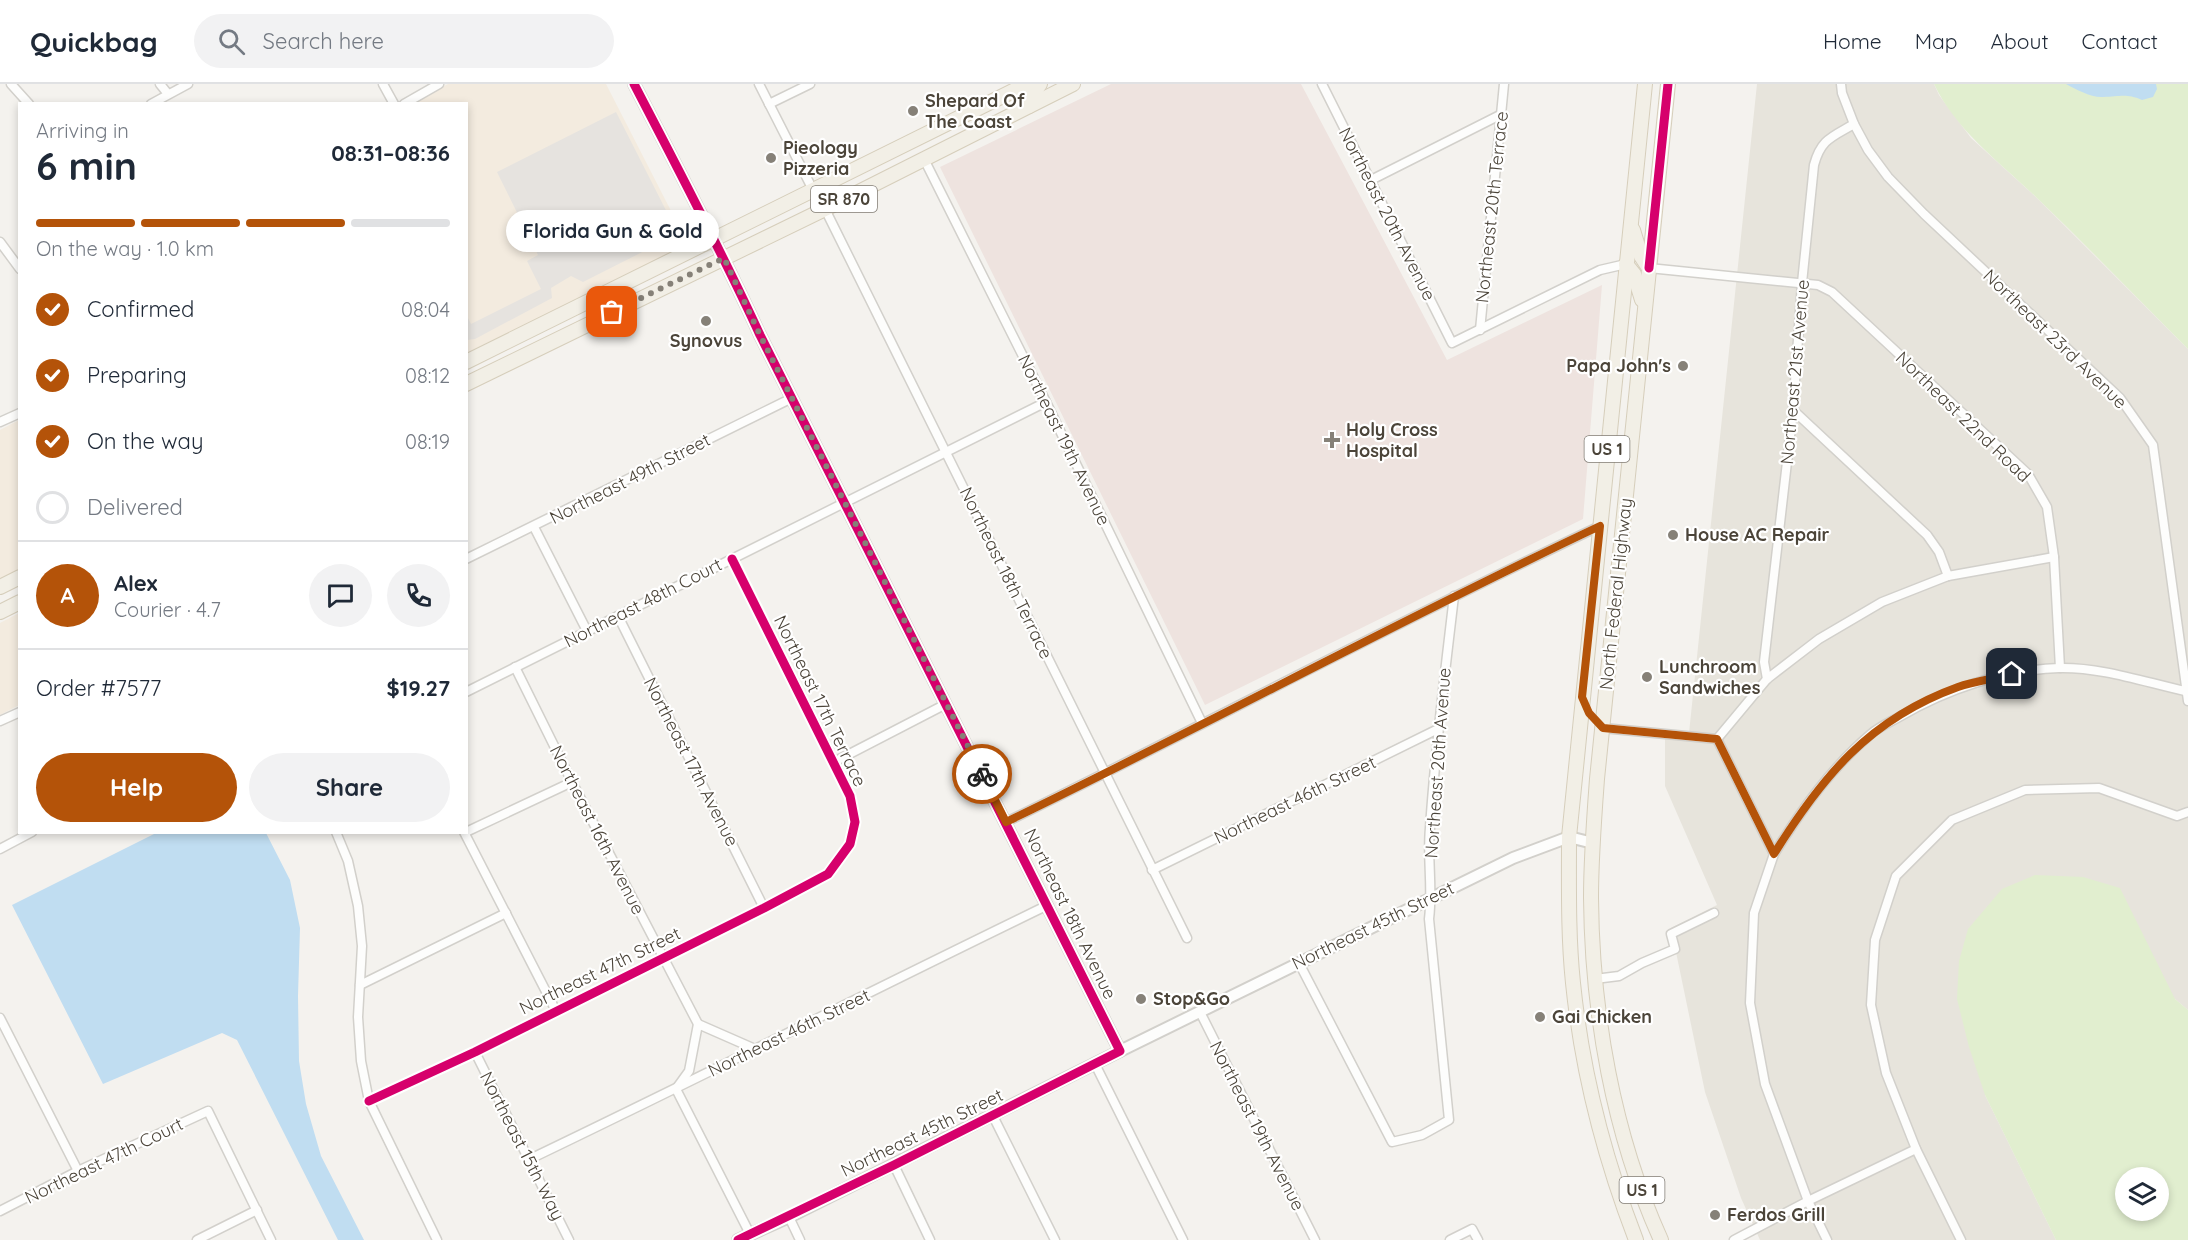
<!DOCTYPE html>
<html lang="en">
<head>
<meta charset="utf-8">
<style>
	:root { --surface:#fff; --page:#f2f2f3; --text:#1f2937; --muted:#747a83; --line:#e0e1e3; --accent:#b45309 }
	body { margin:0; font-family:Quicksand,sans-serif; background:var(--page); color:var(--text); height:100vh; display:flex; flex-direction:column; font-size:22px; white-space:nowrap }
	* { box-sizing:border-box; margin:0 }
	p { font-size:20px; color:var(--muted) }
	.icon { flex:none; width:33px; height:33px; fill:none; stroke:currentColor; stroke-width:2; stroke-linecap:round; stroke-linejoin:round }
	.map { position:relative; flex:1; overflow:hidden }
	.details { position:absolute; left:18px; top:18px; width:450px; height:732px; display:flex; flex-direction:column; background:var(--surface); border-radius:0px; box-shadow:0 3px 9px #0003 }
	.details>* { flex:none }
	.tools { position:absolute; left:2115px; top:1083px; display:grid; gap:12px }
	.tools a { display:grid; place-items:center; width:54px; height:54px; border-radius:50%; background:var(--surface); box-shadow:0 3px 9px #0003; font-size:30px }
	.pin { position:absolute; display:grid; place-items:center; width:51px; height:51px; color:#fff; margin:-26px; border-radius:12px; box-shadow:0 3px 9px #0006 }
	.courier { position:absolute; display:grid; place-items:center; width:60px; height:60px; margin:-30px; border:4px solid #b45309; border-radius:50%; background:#fff; color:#222; box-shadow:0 2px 8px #0007 }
	.bubble { position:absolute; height:42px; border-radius:21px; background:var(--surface); box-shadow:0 3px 9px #0003; font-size:20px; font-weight:800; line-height:42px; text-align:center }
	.headline em { font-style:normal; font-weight:800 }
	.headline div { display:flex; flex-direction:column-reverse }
	.headline { display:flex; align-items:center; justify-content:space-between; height:102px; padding:0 18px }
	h1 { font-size:39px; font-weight:800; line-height:45px }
	.bar { display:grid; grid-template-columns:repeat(4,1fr); gap:9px 6px; align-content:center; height:72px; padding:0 18px }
	.bar i { height:8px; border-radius:4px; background:var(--line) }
	.bar .on { background:var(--accent) }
	.bar p { grid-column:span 4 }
	.line { display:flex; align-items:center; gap:15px; padding:0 18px; border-top:2px solid var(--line) }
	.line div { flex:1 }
	.round { display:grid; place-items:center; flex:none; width:63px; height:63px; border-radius:32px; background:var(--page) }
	ol { padding:0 18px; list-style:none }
	li { display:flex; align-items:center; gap:18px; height:66px }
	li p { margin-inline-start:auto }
	li .icon { padding:6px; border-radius:50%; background:var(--accent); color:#fff; stroke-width:4 }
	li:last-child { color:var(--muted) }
	li i { width:33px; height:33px; border:3px solid var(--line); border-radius:50% }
	.cta { display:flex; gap:12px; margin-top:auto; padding:12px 18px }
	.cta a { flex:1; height:69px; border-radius:36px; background:var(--accent); color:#fff; font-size:24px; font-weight:800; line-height:69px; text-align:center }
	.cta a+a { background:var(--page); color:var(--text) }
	header { display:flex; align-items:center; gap:36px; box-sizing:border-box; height:84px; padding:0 30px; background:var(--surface); border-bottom:2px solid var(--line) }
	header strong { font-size:28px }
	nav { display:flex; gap:33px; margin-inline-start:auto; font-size:21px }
	.search { width:420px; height:54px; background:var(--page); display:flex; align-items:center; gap:15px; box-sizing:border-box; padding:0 21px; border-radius:33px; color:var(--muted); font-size:22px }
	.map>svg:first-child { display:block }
	.residential { fill:#e7e4dc }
	.commercial { fill:#f3ebdf }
	.medical { fill:#eee3df }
	.green { fill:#e1eecf; fill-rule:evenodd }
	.parking { fill:#e6e3df }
	.water { fill:#c0ddf1 }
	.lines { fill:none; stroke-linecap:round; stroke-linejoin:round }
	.minor-casing { stroke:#d2d0cb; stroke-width:11 }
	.tertiary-casing { stroke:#d2d0cb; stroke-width:14 }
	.primary-casing { stroke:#d6cebb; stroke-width:16 }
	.minor { stroke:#fdfdfc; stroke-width:8 }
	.tertiary { stroke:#fdfdfc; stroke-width:10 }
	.primary { stroke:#f2efe6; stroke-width:14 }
	.cycleway-casing { stroke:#fff; stroke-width:13 }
	.cycleway { stroke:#d6006c; stroke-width:9 }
	.done { stroke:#868178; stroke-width:6; stroke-dasharray:0 10.8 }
	.route { stroke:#b45309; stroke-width:8 }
	.poi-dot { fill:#868178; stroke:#fff; stroke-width:2 }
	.labels { text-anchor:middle; stroke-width:4.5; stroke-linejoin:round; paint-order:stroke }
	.shield { fill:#fff; stroke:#817c74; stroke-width:1.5 }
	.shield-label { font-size:16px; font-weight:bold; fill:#4b4439 }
	.poi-label { font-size:18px; font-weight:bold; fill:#4b4439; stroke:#fff; text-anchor:start }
	.street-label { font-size:18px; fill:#4b4439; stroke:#fff }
</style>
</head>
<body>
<header>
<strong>Quickbag</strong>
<div class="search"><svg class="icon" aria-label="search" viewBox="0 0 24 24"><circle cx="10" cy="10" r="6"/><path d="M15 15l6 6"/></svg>Search here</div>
<nav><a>Home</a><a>Map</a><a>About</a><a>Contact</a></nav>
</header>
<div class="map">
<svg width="2188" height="1156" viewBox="0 0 2188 1156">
	<rect width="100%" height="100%" fill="#f4f2ee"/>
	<polygon class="residential" points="1757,0 1934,0 1939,11 1971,54 2037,114 2188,265 2188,926 2175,915 1985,1011 2056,1156 1760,1156 1741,1114 1705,1008 1671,844 1717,821 1665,702 1665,647 1689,649"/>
	<g class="commercial">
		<polygon points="448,0 606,0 689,162 467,272 466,20 412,20"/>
		<polygon points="19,336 19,488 0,498 0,346"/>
		<polygon points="19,529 19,621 0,631 0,539"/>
	</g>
	<polygon class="medical" points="1111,0 1301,0 1447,276 1602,201 1583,435 1205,621 940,83"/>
	<g class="green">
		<path d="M 1934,0 L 2188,0 L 2188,265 C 2138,215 2089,164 2038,115 C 2001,79 1957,48 1934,0 Z"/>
		<path d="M 2035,791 L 2083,793 L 2120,804 L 2175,915 L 2188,926 L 2188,1156 L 2056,1156 L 1985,1011 L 1969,963 L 1957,915 L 1959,877 L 1968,845 L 2002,805 ZM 2126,1094 L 2158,1094 L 2158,1126 L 2126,1126 Z"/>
	</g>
	<polygon class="parking" points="616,28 678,150 583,198 571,192 551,204 552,214 475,255 467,256 467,232 471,240 541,205 527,177 538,171 497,88"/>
	<g class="water">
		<path d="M 2066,0 L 2156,0 L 2157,5 L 2153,13 L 2142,16 C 2125,9 2120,13 2103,13 C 2092,14 2075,5 2066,0 Z"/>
		<polygon points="156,749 266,749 290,796 300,844 298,912 299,977 306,1020 321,1072 364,1156 338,1156 237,956 222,949 103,1000 12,821"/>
	</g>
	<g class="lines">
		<g class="minor-casing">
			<g id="minor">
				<polyline points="11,0 29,20"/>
				<polyline points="160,0 168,10"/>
				<polyline points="383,0 394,20"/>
				<polyline points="759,0 813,106"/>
				<polyline points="1322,0 1452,259 1600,186 1626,180"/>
				<polyline points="151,20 188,0"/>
				<polyline points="404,20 439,0"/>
				<polyline points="769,20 810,0"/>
				<polyline points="1854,40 1868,66 1888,93 1924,130 2120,314 2153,361 2188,617"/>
				<polyline points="924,75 1046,318 1202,639"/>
				<polyline points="1371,96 1500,31"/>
				<polyline points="825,125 1187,854"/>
				<polyline points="0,158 20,185"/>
				<polyline points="1649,184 1818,201 1832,208 2028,390 2047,423 2054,473 2060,584"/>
				<polyline points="1480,246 1504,0"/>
				<polyline points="1793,326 1927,451 1939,468 1948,492"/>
				<polyline points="0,338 20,329"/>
				<polyline points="534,443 587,547"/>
				<polyline points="466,475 792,314"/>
				<polyline points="618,532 764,824"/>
				<polyline points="515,583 572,698 698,940 689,987 676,1005 750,1150"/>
				<path d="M 1767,595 L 1764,578 L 1793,326 L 1802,199 L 1814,81 C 1821,55 1832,53 1854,40 L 1842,9 L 1841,0"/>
				<polyline points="466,608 1046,318"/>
				<polyline points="0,637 20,628"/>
				<polyline points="1603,644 1717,655"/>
				<polyline points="1717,655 1774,770 1754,829 1750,919 1765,1000 1808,1117 1827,1156"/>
				<polyline points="1717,655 1767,595 1819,555 1882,518 1948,492 2054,473"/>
				<polyline points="834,678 946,620"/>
				<path d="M 1006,738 C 1205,641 1400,536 1600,442"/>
				<polyline points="336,748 348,777 358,822 362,862 358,933 361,977 369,1017 437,1156"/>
				<polyline points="464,748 556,927"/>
				<polyline points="466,748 572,698"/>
				<polyline points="0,765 32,748"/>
				<path d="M 1774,770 C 1802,725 1831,684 1871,650 C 1879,643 1890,638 1899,633 C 1947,605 2003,586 2059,584 C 2101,583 2144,598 2185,607"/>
				<polyline points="1152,786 1438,645"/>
				<path d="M 1299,879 L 1392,1058 L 1422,1051 L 1449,1036 L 1429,835 C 1433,804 1427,775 1430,744 C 1435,666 1445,589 1454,512"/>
				<polyline points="1595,895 1619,892 1642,879 1675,865 1671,850 1714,829"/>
				<polyline points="360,901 506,829"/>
				<polyline points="1200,928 1315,1156"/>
				<polyline points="0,934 78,1087"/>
				<polyline points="698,940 755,965"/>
				<polyline points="475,968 569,1156"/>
				<polyline points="1095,980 1183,1156"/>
				<polyline points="369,1017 475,968 764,824 828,790 850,760 855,738 850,712 732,475"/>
				<polyline points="993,1032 1055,1156"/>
				<path d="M 530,1075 C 703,992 875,905 1048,821"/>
				<polyline points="894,1081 930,1156"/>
				<polyline points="0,1127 78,1087 208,1027 271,1156"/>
				<polyline points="789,1133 800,1156"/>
				<polyline points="197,1156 257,1126"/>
				<polyline points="1450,1156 1472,1145 1478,1156"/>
				<polyline points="1734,1156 1808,1117 1916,1065"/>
				<polyline points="1961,1156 1916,1065 1886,989 1871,921 1875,856 1896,792 1952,736 2025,706 2099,704 2177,732 2188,728"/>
			</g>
		</g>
		<g class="tertiary-casing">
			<g id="tertiary">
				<path d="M 634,0 C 677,83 721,166 760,251 L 1120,967"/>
				<polyline points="738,1156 789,1133 1120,967 1513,774 1569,753 1593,759"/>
			</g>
		</g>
		<g class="primary-casing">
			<g id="primary">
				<polyline points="1029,22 1031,13 1040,0"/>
				<polyline points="1633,146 1641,172 1649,184"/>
				<polyline points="1626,180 1634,190 1642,216"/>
				<polyline points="466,278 1027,0"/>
				<polyline points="466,300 825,125 1073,0"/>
				<polyline points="0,503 20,493"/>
				<polyline points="0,528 20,518"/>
				<path d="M 1636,1156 C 1604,1073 1582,988 1573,899 C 1568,851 1569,802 1569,753 L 1645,0"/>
				<path d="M 1661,1156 C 1613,1050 1592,929 1591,814 C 1591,774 1594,735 1597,695 L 1668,0"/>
			</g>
		</g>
		<use href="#minor" class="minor"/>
		<use href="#tertiary" class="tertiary"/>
		<use href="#primary" class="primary"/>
		<g class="cycleway-casing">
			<g id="cycleway">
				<path d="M 634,0 C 677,83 721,166 760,251 L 1120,967 L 894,1081 L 738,1156"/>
				<polyline points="1649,184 1668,0"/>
				<polyline points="369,1017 475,968 764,824 828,790 850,760 855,738 850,712 732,475"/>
			</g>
		</g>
		<use href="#cycleway" class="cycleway"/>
	</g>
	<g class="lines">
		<polyline class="done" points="612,228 724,174 760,251 982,690"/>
		<path class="route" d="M 982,690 L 1006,738 C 1205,642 1400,536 1600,442 L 1582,613 L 1589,629 L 1603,644 L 1717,655 L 1774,770 C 1822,693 1869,635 1958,603 C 1975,597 1994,595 2012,590"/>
	</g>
	<g class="poi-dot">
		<circle cx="913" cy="27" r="6"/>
		<circle cx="771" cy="74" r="6"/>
		<circle cx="706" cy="237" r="6"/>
		<circle cx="1683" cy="282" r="6"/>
		<path d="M1329 347h6v6h6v6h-6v6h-6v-6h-6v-6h6z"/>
		<circle cx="1673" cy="451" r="6"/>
		<circle cx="1647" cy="593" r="6"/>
		<circle cx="1141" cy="915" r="6"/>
		<circle cx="1540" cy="933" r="6"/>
		<circle cx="1715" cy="1131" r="6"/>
	</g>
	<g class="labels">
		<g class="shield">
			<rect x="811" y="102" width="66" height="26" rx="4.5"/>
			<rect x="1584.5" y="352" width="45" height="26" rx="4.5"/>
			<rect x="1619.5" y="1093" width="45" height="26" rx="4.5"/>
		</g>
		<g class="shield-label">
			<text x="844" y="121">SR 870</text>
			<text x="1607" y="371">US 1</text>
			<text x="1642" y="1112">US 1</text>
		</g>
		<g class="poi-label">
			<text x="925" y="23">Shepard Of<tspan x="925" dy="21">The Coast</tspan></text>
			<text x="783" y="70">Pieology<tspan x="783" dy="21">Pizzeria</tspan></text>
			<text x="706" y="263" text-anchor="middle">Synovus</text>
			<text x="1671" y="288" text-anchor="end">Papa John's</text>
			<text x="1346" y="352">Holy Cross<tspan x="1346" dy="21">Hospital</tspan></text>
			<text x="1685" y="457">House AC Repair</text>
			<text x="1659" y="589">Lunchroom<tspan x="1659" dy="21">Sandwiches</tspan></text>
			<text x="1153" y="921">Stop&amp;Go</text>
			<text x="1552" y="939">Gai Chicken</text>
			<text x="1727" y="1137">Ferdos Grill</text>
		</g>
		<g class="street-label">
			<text transform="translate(1492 123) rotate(-84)" y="6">Northeast 20th Terrace</text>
			<text transform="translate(1387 130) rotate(63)" y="6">Northeast 20th Avenue</text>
			<text transform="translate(2055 255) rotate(44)" y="6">Northeast 23rd Avenue</text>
			<text transform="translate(1795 288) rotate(-85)" y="6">Northeast 21st Avenue</text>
			<text transform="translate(1963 333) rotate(44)" y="6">Northeast 22nd Road</text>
			<text transform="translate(1064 356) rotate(64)" y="6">Northeast 19th Avenue</text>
			<text transform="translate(630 395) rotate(-27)" y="6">Northeast 49th Street</text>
			<text transform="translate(1006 489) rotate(64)" y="6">Northeast 18th Terrace</text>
			<text transform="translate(1616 510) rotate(-84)" y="6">North Federal Highway</text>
			<text transform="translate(643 519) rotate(-27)" y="6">Northeast 48th Court</text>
			<text transform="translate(820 617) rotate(64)" y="6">Northeast 17th Terrace</text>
			<text transform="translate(691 678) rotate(63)" y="6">Northeast 17th Avenue</text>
			<text transform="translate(1438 679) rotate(-86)" y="6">Northeast 20th Avenue</text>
			<text transform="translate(1295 716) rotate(-26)" y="6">Northeast 46th Street</text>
			<text transform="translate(597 746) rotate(63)" y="6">Northeast 16th Avenue</text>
			<text transform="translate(1070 830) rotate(64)" y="6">Northeast 18th Avenue</text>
			<text transform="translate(1373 842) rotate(-26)" y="6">Northeast 45th Street</text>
			<text transform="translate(600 887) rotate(-26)" y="6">Northeast 47th Street</text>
			<text transform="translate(789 949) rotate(-26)" y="6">Northeast 46th Street</text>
			<text transform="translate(1257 1042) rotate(63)" y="6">Northeast 19th Avenue</text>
			<text transform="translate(922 1049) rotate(-26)" y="6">Northeast 45th Street</text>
			<text transform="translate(522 1062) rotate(63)" y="6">Northeast 15th Way</text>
			<text transform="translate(104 1077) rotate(-26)" y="6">Northeast 47th Court</text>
		</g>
	</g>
</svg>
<div class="tools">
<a><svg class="icon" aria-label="layers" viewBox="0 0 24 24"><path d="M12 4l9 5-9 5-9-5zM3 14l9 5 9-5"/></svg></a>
</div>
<div class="pin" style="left:612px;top:228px;background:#ea580c"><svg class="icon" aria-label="bag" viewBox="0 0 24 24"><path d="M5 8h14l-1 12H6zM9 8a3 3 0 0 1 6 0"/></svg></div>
<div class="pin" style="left:2012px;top:590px;background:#1f2937"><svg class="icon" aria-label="home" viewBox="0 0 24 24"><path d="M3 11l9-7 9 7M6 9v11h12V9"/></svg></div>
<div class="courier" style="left:982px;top:690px"><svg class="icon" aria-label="bike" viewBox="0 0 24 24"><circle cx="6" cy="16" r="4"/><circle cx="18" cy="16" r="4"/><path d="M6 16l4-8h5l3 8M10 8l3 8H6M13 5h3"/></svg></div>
<div class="bubble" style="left:506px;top:126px;width:213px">Florida Gun &amp; Gold</div>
<section class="details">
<div class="headline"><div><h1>6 min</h1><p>Arriving in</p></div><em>08:31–08:36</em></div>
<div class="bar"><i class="on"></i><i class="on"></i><i class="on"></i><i></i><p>On the way · 1.0 km</p></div>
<ol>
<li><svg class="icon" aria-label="check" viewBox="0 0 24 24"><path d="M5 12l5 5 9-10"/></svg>Confirmed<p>08:04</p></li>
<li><svg class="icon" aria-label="check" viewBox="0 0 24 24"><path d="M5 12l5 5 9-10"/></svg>Preparing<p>08:12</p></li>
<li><svg class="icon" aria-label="check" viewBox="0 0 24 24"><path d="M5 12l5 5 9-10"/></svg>On the way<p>08:19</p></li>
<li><i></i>Delivered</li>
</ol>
<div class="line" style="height:108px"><b class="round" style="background:var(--accent);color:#fff">A</b><div><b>Alex</b><p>Courier · 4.7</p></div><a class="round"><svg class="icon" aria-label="chat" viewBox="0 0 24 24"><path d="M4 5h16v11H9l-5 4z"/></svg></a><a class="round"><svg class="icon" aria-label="phone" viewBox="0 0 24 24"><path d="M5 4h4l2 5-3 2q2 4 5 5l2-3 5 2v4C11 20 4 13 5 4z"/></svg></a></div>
<div class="line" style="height:78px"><div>Order #7577</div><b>$19.27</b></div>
<div class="cta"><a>Help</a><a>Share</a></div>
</section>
</div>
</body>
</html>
